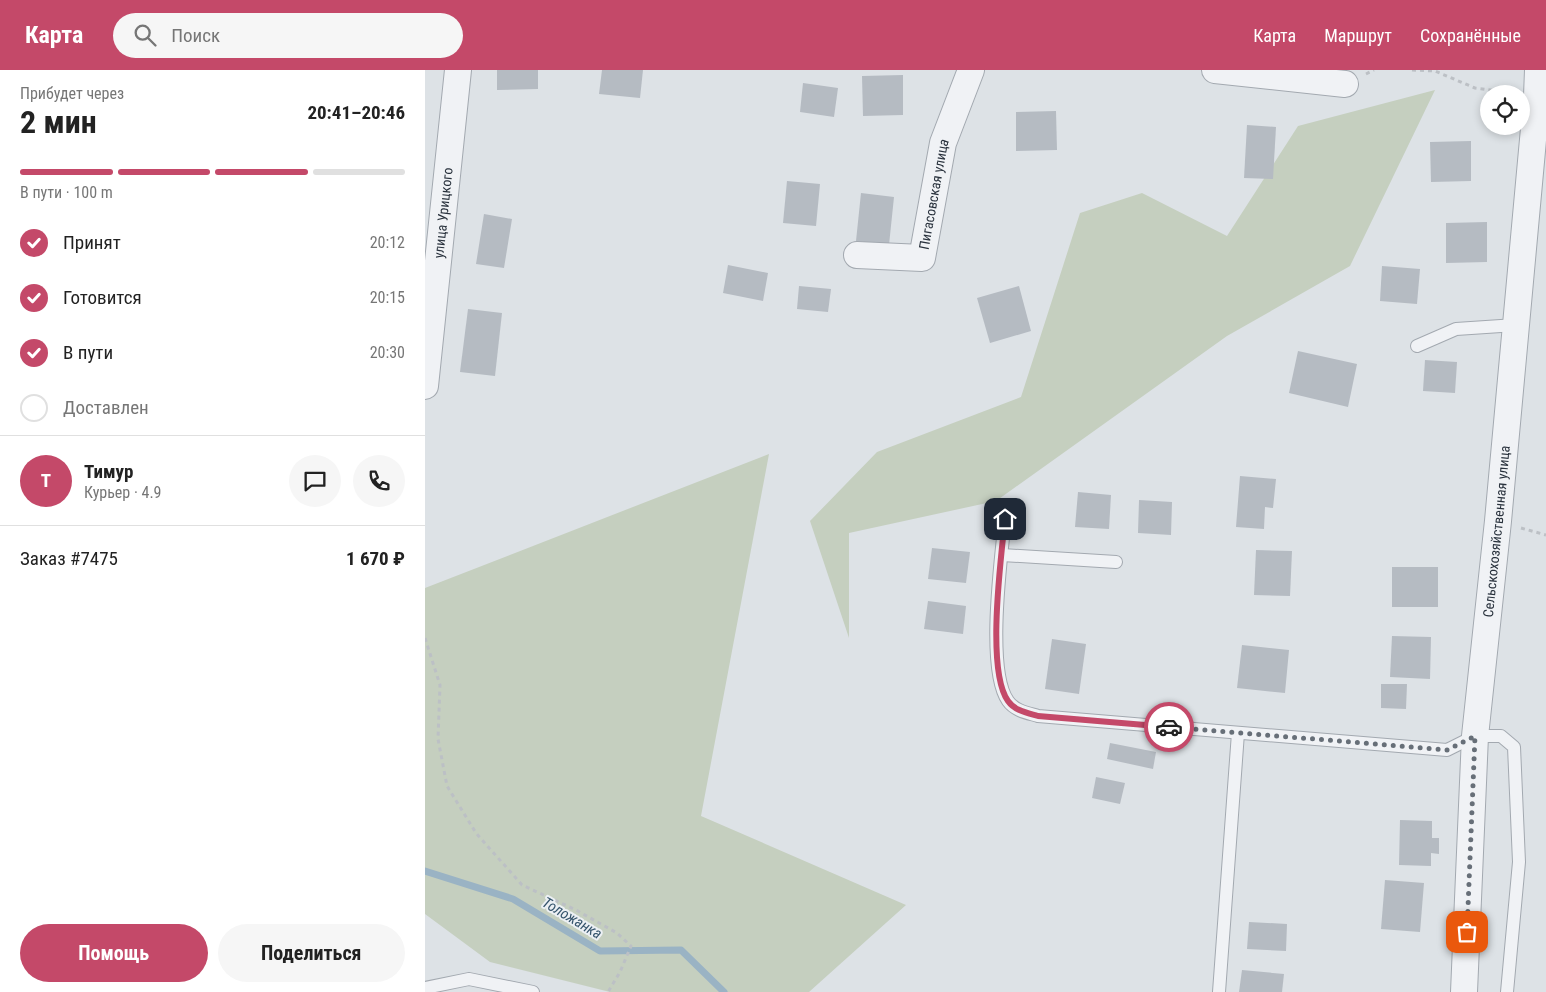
<!DOCTYPE html>
<html lang="ru">
<head>
<meta charset="utf-8">
<style>
	:root { --surface:#fff; --page:#f6f6f6; --text:#222; --muted:#767676; --line:#e0e0e0; --accent:#c44969 }
	body { margin:0; font-family:"Roboto Condensed",sans-serif; background:var(--page); color:var(--text); height:100vh; display:flex; flex-direction:column; font-size:19px; white-space:nowrap }
	* { box-sizing:border-box; margin:0 }
	p { font-size:16px; color:var(--muted) }
	.icon { flex:none; width:28px; height:28px; fill:none; stroke:currentColor; stroke-width:2; stroke-linecap:round; stroke-linejoin:round }
	.map { position:relative; flex:1; overflow:hidden }
	.drawer { display:flex; flex-direction:column; background:var(--surface); width:425px }
	.drawer>* { flex:none }
	.fabs { position:absolute; left:1055px; top:15px; display:grid; gap:10px }
	.fabs a { display:grid; place-items:center; width:50px; height:50px; border-radius:50%; background:var(--surface); box-shadow:0 2px 8px #0003; font-size:25px }
	.pin { position:absolute; display:grid; place-items:center; width:42px; height:42px; color:#fff; margin:-21px; border-radius:10px; box-shadow:0 2px 8px #0006 }
	.courier { position:absolute; display:grid; place-items:center; width:50px; height:50px; margin:-25px; border:4px solid #c44969; border-radius:50%; background:#fff; color:#222; box-shadow:0 1px 6px #0007 }
	.summary em { font-style:normal; font-weight:700 }
	.summary div { display:flex; flex-direction:column-reverse }
	.summary { display:flex; align-items:center; justify-content:space-between; height:85px; padding:0 20px }
	h1 { font-size:32px; font-weight:700; line-height:38px }
	.bar { display:grid; grid-template-columns:repeat(4,1fr); gap:8px 5px; align-content:center; height:60px; padding:0 20px }
	.bar i { height:6px; border-radius:4px; background:var(--line) }
	.bar .active { background:var(--accent) }
	.bar p { grid-column:span 4 }
	.line { display:flex; align-items:center; gap:12px; padding:0 20px; border-top:1px solid var(--line) }
	.line div { flex:1 }
	.round { display:grid; place-items:center; flex:none; width:52px; height:52px; border-radius:26px; background:var(--page) }
	ol { padding:0 20px; list-style:none }
	li { display:flex; align-items:center; gap:15px; height:55px }
	li p { margin-inline-start:auto }
	li .icon { padding:5px; border-radius:50%; background:var(--accent); color:#fff; stroke-width:4 }
	li:last-child { color:var(--muted) }
	li i { width:28px; height:28px; border:2px solid var(--line); border-radius:50% }
	.cta { display:flex; gap:10px; margin-top:auto; padding:10px 20px }
	.cta a { flex:1; height:58px; border-radius:30px; background:var(--accent); color:#fff; font-size:20px; font-weight:700; line-height:58px; text-align:center }
	.cta a+a { background:var(--page); color:var(--text) }
	header { display:flex; align-items:center; gap:30px; box-sizing:border-box; height:70px; padding:0 25px; background:var(--accent); color:#fff }
	header strong { font-size:24px }
	nav { display:flex; gap:28px; margin-inline-start:auto; font-size:18px }
	.search { width:350px; height:45px; background:var(--page); display:flex; align-items:center; gap:12px; box-sizing:border-box; padding:0 18px; border-radius:28px; color:var(--muted); font-size:19px }
	main { display:flex; flex:1; min-height:0 }
	.map>svg:first-child { display:block }
	.green { fill:#c5cfbf }
	.lines { fill:none; stroke-linecap:round; stroke-linejoin:round }
	.stream { stroke:#9ab3c4; stroke-width:7 }
	.building { fill:#b5bbc2 }
	.lane-casing { stroke:#a3a9b0; stroke-width:14 }
	.street-casing { stroke:#a3a9b0; stroke-width:28 }
	.path { stroke:#bcc0c5; stroke-width:3; stroke-dasharray:4 4; stroke-linecap:butt }
	.lane { stroke:#f0f2f5; stroke-width:12 }
	.street { stroke:#f0f2f5; stroke-width:26 }
	.done { stroke:#676f78; stroke-width:5; stroke-dasharray:0 9 }
	.route { stroke:#c44969; stroke-width:6 }
	.labels { text-anchor:middle; stroke-width:4; stroke-linejoin:round; paint-order:stroke }
	.street-label { font-size:14px; fill:#28313c; stroke:#ecf0f4 }
	.water-label { font-size:15px; font-style:italic; fill:#35546c; stroke:#ecf0f4 }
</style>
</head>
<body>
<header>
<strong>Карта</strong>
<div class="search"><svg class="icon" aria-label="search" viewBox="0 0 24 24"><circle cx="10" cy="10" r="6"/><path d="M15 15l6 6"/></svg>Поиск</div>
<nav><a>Карта</a><a>Маршрут</a><a>Сохранённые</a></nav>
</header>
<main>
<section class="drawer">
<div class="summary"><div><h1>2 мин</h1><p>Прибудет через</p></div><em>20:41–20:46</em></div>
<div class="bar"><i class="active"></i><i class="active"></i><i class="active"></i><i></i><p>В пути · 100 m</p></div>
<ol>
<li><svg class="icon" aria-label="check" viewBox="0 0 24 24"><path d="M5 12l5 5 9-10"/></svg>Принят<p>20:12</p></li>
<li><svg class="icon" aria-label="check" viewBox="0 0 24 24"><path d="M5 12l5 5 9-10"/></svg>Готовится<p>20:15</p></li>
<li><svg class="icon" aria-label="check" viewBox="0 0 24 24"><path d="M5 12l5 5 9-10"/></svg>В пути<p>20:30</p></li>
<li><i></i>Доставлен</li>
</ol>
<div class="line" style="height:90px"><b class="round" style="background:var(--accent);color:#fff">Т</b><div><b>Тимур</b><p>Курьер · 4.9</p></div><a class="round"><svg class="icon" aria-label="chat" viewBox="0 0 24 24"><path d="M4 5h16v11H9l-5 4z"/></svg></a><a class="round"><svg class="icon" aria-label="phone" viewBox="0 0 24 24"><path d="M5 4h4l2 5-3 2q2 4 5 5l2-3 5 2v4C11 20 4 13 5 4z"/></svg></a></div>
<div class="line" style="height:65px"><div>Заказ #7475</div><b>1 670 ₽</b></div>
<div class="cta"><a>Помощь</a><a>Поделиться</a></div>
</section>
<div class="map">
<svg width="1121" height="922" viewBox="0 0 1121 922">
	<rect width="100%" height="100%" fill="#dde2e6"/>
	<g class="green">
		<polygon points="1010,20 925,196 802,266 571,431 424,463 424,568 385,451 452,382 596,327 655,143 717,123 802,166 873,56"/>
		<polygon points="344,384 276,746 481,835 384,922 185,922 65,892 0,844 0,518"/>
	</g>
	<g class="lines">
		<polyline class="stream" points="0,801 88,829 175,881 256,880 299,922"/>
	</g>
	<g class="building">
		<polygon points="72,0 113,0 113,19 72,20"/>
		<polygon points="177,0 218,0 215,28 174,24"/>
		<polygon points="478,5 478,45 438,46 437,6"/>
		<polygon points="378,13 413,18 409,47 375,42"/>
		<polygon points="631,41 632,80 591,81 591,42"/>
		<polygon points="822,55 851,57 848,109 819,108"/>
		<polygon points="1046,71 1046,111 1006,112 1005,72"/>
		<polygon points="362,111 395,114 391,156 358,153"/>
		<polygon points="436,123 469,127 464,175 431,171"/>
		<polygon points="59,144 87,149 79,198 51,194"/>
		<polygon points="1062,152 1062,192 1021,193 1021,153"/>
		<polygon points="303,195 343,203 338,231 298,223"/>
		<polygon points="957,196 995,199 992,234 955,231"/>
		<polygon points="374,216 406,219 403,242 372,239"/>
		<polygon points="594,216 606,261 565,273 552,228"/>
		<polygon points="43,239 77,243 70,306 35,302"/>
		<polygon points="873,281 932,294 923,337 864,323"/>
		<polygon points="1000,290 1032,292 1030,323 998,321"/>
		<polygon points="815,406 851,409 848,438 840,437 839,459 811,457"/>
		<polygon points="653,422 686,425 684,459 650,457"/>
		<polygon points="714,430 747,432 746,465 713,463"/>
		<polygon points="507,478 545,482 541,513 503,509"/>
		<polygon points="831,480 867,481 865,526 829,525"/>
		<rect x="967" y="497" width="46" height="40"/>
		<polygon points="503,531 541,536 538,564 499,559"/>
		<polygon points="967,566 1006,567 1005,609 965,607"/>
		<polygon points="627,569 661,574 654,624 620,619"/>
		<polygon points="817,575 864,580 860,623 812,618"/>
		<polygon points="956,614 982,614 981,639 956,638"/>
		<polygon points="685,673 731,682 728,699 682,689"/>
		<polygon points="671,707 700,713 695,734 667,728"/>
		<polygon points="975,750 1007,751 1007,768 1014,768 1014,784 1006,783 1006,796 974,795"/>
		<polygon points="960,810 999,813 995,862 956,859"/>
		<polygon points="824,852 862,854 861,881 822,879"/>
		<polygon points="817,900 859,904 857,922 814,922"/>
	</g>
	<g class="lines">
		<g class="lane-casing">
			<g id="lane">
				<polyline points="992,276 1031,259 1091,255"/>
				<path d="M 580,449 C 576,489 561,600 583,631 C 590,641 603,643 613,646 L 1022,680 L 1050,666 L 1076,666 L 1089,677 L 1094,792 L 1082,922"/>
				<polyline points="577,485 691,492"/>
				<polyline points="0,918 44,909 108,922"/>
				<polyline points="794,922 813,663"/>
			</g>
		</g>
		<g class="street-casing">
			<g id="street">
				<polyline points="790,0 920,14"/>
				<path id="s1" d="M 432,185 L 497,188 L 518,73 L 546,0"/>
				<path id="s2" d="M 0,316 L 33,0"/>
				<path id="s3" d="M 1039,922 L 1050,666 L 1073,451 L 1112,26 L 1113,0"/>
			</g>
		</g>
		<g class="path">
			<polyline points="987,0 1010,1 1050,18 1089,23"/>
			<polyline points="941,4 949,0"/>
			<polyline points="1096,458 1121,465"/>
			<polyline points="0,568 15,615 13,669 22,716 51,763 97,815 151,840 192,863 206,876 195,902 183,922"/>
		</g>
		<use href="#lane" class="lane"/>
		<use href="#street" class="street"/>
	</g>
	<g class="lines">
		<polyline class="done" points="744,657 1022,680 1050,666 1042,862"/>
		<path class="route" d="M 580,449 C 576,489 561,600 583,631 C 590,641 603,643 613,646 L 744,657"/>
	</g>
	<g class="labels">
		<g class="street-label">
			<text dy="5" stroke="none"><textPath href="#s1" startOffset="130">Пигасовская улица</textPath></text>
			<text dy="5" stroke="none"><textPath href="#s2" startOffset="174">улица Урицкого</textPath></text>
			<text dy="5" stroke="none"><textPath href="#s3" startOffset="462">Сельскохозяйственная улица</textPath></text>
		</g>
		<g class="water-label">
			<text transform="translate(147 848) rotate(31)" y="5">Толожанка</text>
		</g>
	</g>
</svg>
<div class="fabs">
<a><svg class="icon" aria-label="locate" viewBox="0 0 24 24"><circle cx="12" cy="12" r="6"/><path d="M12 2v4M12 18v4M2 12h4M18 12h4"/></svg></a>
</div>
<div class="pin" style="left:1042px;top:862px;background:#ea580c"><svg class="icon" aria-label="bag" viewBox="0 0 24 24"><path d="M5 8h14l-1 12H6zM9 8a3 3 0 0 1 6 0"/></svg></div>
<div class="pin" style="left:580px;top:449px;background:#1f2937"><svg class="icon" aria-label="home" viewBox="0 0 24 24"><path d="M3 11l9-7 9 7M6 9v11h12V9"/></svg></div>
<div class="courier" style="left:744px;top:657px"><svg class="icon" aria-label="car" viewBox="0 0 24 24"><path d="M5 17H2v-5l4-1 3-4h7l3 4 3 1v5h-3M9 17h6M6 11h13"/><circle cx="7" cy="17" r="2"/><circle cx="17" cy="17" r="2"/></svg></div>
</div>
</main>
</body>
</html>
